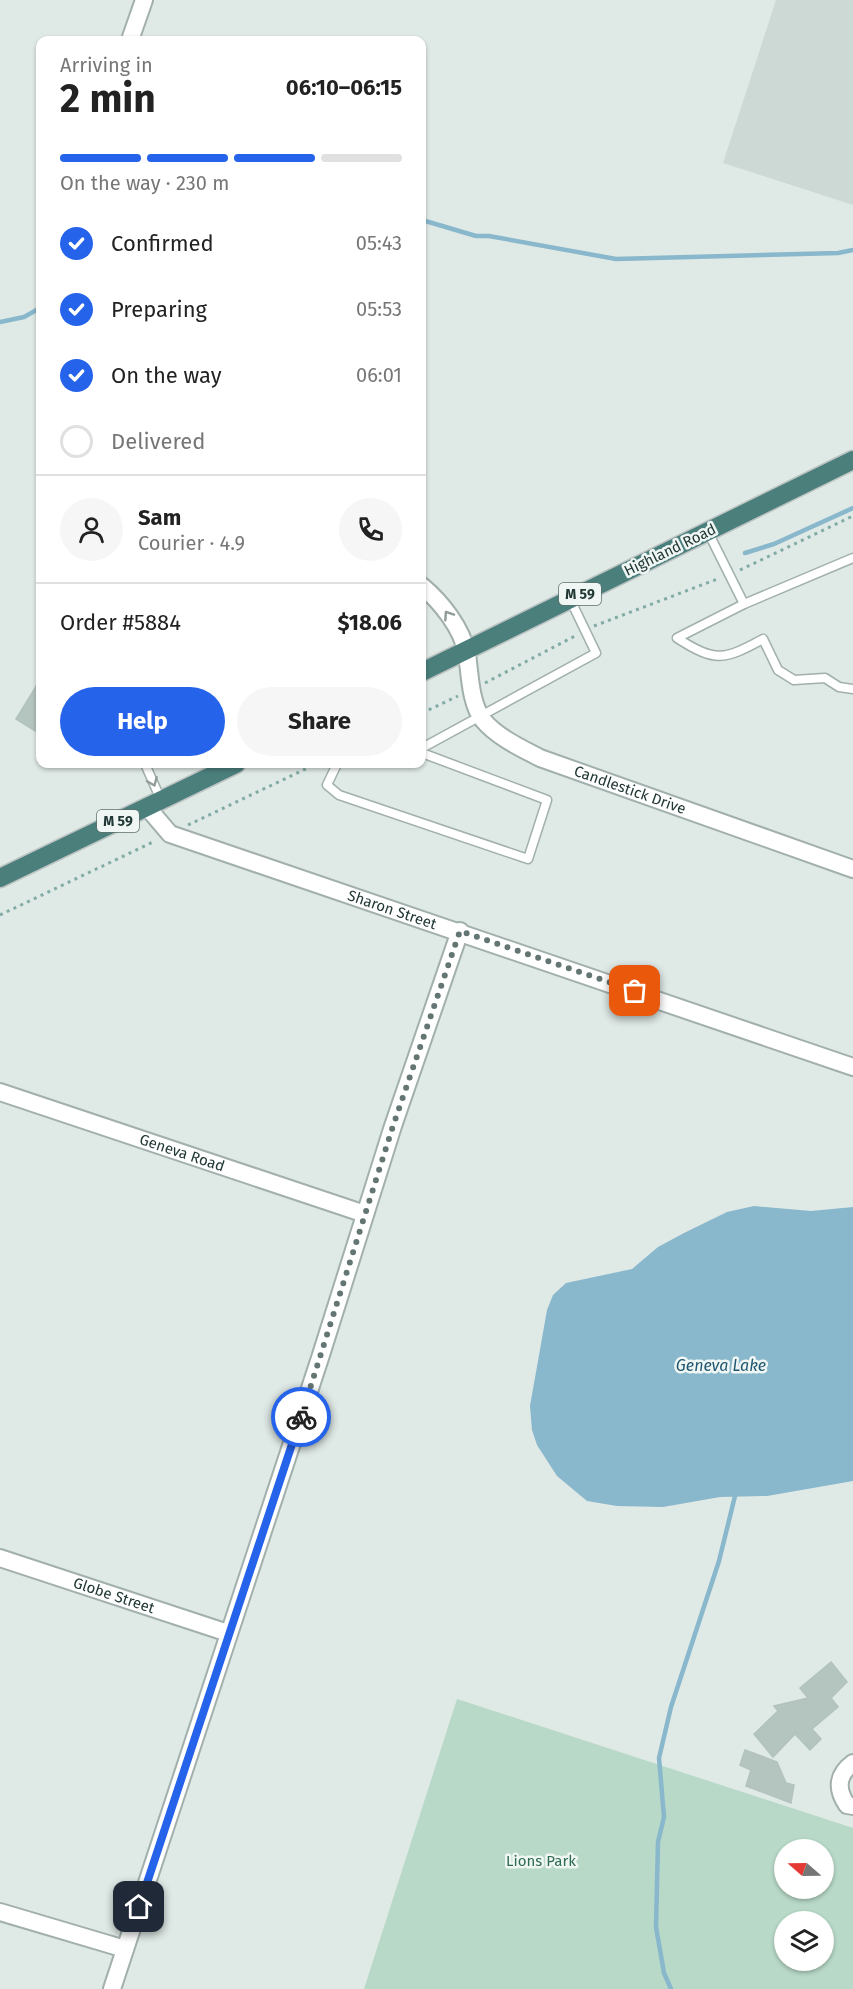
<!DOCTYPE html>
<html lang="en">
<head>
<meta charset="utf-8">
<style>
	:root { --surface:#fff; --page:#f6f6f6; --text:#222; --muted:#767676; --line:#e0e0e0; --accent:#2563eb }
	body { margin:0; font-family:"Fira Sans",sans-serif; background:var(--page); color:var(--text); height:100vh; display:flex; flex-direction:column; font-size:22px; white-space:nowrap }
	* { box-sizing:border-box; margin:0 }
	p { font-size:20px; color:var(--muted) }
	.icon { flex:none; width:33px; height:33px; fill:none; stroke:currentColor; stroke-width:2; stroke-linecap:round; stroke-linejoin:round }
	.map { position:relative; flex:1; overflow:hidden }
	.details { position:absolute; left:36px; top:36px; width:390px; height:732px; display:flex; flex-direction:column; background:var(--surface); border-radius:12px; box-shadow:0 2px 4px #0004 }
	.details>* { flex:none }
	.needle { width:39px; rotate:290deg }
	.controls { position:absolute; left:774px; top:1839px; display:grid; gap:12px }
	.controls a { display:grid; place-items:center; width:60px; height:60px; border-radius:50%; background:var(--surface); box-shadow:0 2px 4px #0004; font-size:30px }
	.pin { position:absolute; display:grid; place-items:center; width:51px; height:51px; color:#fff; margin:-26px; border-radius:12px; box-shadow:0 3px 9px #0006 }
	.courier { position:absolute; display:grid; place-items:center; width:60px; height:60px; margin:-30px; border:4px solid #2563eb; border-radius:50%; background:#fff; color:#222; box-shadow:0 2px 8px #0007 }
	.summary em { font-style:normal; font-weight:700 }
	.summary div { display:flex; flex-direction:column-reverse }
	.summary { display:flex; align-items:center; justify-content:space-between; height:102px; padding:0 24px }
	h1 { font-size:39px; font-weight:700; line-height:45px }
	.bar { display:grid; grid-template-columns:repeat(4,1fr); gap:9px 6px; align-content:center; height:72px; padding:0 24px }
	.bar i { height:8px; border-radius:4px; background:var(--line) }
	.bar .active { background:var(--accent) }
	.bar p { grid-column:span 4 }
	.line { display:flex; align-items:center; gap:15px; padding:0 24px; border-top:2px solid var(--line) }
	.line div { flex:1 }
	.round { display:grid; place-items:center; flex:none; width:63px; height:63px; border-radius:32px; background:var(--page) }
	ol { padding:0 24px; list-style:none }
	li { display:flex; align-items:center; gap:18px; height:66px }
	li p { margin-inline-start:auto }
	li .icon { padding:6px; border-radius:50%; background:var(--accent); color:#fff; stroke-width:4 }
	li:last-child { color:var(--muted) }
	li i { width:33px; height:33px; border:3px solid var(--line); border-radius:50% }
	.primary-button { display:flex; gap:12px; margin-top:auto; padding:12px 24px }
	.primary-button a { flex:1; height:69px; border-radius:36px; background:var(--accent); color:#fff; font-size:24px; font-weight:700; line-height:69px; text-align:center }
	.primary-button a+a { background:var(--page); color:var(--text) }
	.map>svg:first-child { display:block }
	.built { fill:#cdd9d5 }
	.green { fill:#b8d9c7; fill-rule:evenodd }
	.water { fill:#89b7cc }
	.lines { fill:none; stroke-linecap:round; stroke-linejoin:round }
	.stream { stroke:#89b7cc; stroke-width:4.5 }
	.building { fill:#b4c4bf; stroke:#b2c2be; stroke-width:1.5 }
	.service-casing { stroke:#a2b0ad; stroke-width:11 }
	.minor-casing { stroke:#a2b0ad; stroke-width:20 }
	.trunk-casing { stroke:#bcc3c2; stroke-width:21 }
	.path { stroke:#81aba4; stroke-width:3; stroke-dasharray:3 4.5; stroke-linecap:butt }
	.service { stroke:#fff; stroke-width:8 }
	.minor { stroke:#fff; stroke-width:16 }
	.trunk { stroke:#4a7f7c; stroke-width:18 }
	.oneway { stroke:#909c9a }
	.done { stroke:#647673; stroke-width:6; stroke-dasharray:0 10.8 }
	.route { stroke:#2563eb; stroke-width:8 }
	.labels { text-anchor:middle; stroke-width:5; stroke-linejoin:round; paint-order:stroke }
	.shield { fill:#eff6f4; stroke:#5f716e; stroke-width:1.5 }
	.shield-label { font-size:14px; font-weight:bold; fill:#213835 }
	.street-label { font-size:15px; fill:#213835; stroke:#eff6f4 }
	.park-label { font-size:15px; fill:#2e6c50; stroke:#eff6f4 }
	.water-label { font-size:16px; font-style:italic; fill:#1f5670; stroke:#eff6f4 }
</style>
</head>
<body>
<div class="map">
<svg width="853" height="1989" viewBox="0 0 853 1989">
	<rect width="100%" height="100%" fill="#dfe9e6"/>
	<polygon class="built" points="776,0 853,0 853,205 723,163"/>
	<path class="green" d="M 457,1699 L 853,1828 L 853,1989 L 364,1989 ZM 784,1850 L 824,1850 L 824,1888 L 784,1888 ZM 784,1922 L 824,1922 L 824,1960 L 784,1960 Z"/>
	<polygon class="water" points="754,1206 811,1211 853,1207 853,1481 767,1496 720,1497 663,1507 617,1506 587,1501 557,1476 537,1445 532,1430 530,1406 547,1310 553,1295 566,1283 632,1269 658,1247 684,1233 727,1212"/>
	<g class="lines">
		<g class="stream">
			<polyline points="422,220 476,236 489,236 616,259 838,253 853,250"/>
			<polyline points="0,322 24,317 40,308"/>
			<polyline points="745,553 774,544 853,508"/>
			<polyline points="671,1989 664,1973 656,1927 658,1842 664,1817 659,1758 671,1707 719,1561 735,1496"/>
		</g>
	</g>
	<g class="building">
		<polygon points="40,680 40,734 16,719"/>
		<polygon points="831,1662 847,1682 831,1698 838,1707 812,1729 821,1739 810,1750 795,1734 773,1757 754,1734 778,1711 774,1706 808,1698 800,1688"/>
		<polygon points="745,1750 777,1762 786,1783 794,1785 791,1803 746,1786 751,1770 740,1765"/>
	</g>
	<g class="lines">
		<g class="service-casing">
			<g id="service">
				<polyline points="708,532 744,604"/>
				<path d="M 853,558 L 744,604 L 677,638 C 716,663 724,660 763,639 L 778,670 L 794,680 L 825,678 L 839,687 L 853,689"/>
				<polyline points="422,748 596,653 570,599"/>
				<polyline points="145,764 161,800"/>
				<polyline points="337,764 327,785 339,795 528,859 547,800 422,753"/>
			</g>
		</g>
		<g class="minor-casing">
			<g id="minor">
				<polyline points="130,40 144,0"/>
				<path id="s1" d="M 422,586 C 441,602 462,628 467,654 C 470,674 470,703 483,720 C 497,737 521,748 540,758 L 853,869"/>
				<path id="s2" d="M 147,807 L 170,834 L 853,1067"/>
				<path id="s3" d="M 0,1092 L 365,1214"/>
				<path id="s4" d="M 0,1558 L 228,1633"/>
				<path d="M 853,1763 C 837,1775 836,1789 847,1805 L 853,1806"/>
				<polyline points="0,1912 125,1949"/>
				<polyline points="112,1989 320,1358 393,1126 460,931"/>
			</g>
		</g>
		<g class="trunk-casing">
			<g id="trunk">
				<polyline points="422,672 853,460"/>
				<polyline points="0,878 236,764"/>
			</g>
		</g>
		<g class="path">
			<polyline points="740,570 853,516"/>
			<polyline points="594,626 720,578"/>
			<polyline points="485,683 575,636"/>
			<polyline points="422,713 458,696"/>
			<polyline points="188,825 316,764"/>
			<polyline points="0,915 155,841"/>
		</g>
		<use href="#service" class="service"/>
		<use href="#minor" class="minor"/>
		<use href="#trunk" class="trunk"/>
	</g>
	<defs><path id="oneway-chevron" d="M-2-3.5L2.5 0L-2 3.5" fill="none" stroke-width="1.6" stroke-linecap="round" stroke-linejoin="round" transform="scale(1.5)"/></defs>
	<g class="oneway">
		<use href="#oneway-chevron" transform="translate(448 615) rotate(-124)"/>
		<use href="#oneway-chevron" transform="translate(153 782) rotate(67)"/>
	</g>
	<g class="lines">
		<polyline class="done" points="301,1417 393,1126 460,931 635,991"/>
		<polyline class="route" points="139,1907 301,1417"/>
	</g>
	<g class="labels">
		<g class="shield">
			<rect x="559" y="583" width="42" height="22" rx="4.5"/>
			<rect x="97" y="810" width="42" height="22" rx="4.5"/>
		</g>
		<g class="shield-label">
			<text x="580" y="599">M 59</text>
			<text x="118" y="826">M 59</text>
		</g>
		<g class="street-label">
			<text transform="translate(670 550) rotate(-26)" y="5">Highland Road</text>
			<text dy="5" stroke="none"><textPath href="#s1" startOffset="316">Candlestick Drive</textPath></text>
			<text dy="5" stroke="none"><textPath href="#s2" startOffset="270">Sharon Street</textPath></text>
			<text dy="5" stroke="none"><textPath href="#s3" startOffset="192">Geneva Road</textPath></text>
			<text dy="5" stroke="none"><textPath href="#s4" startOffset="120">Globe Street</textPath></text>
		</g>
		<g class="park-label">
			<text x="541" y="1866">Lions Park</text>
		</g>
		<g class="water-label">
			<text x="721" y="1371">Geneva Lake</text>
		</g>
	</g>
</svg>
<div class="controls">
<a><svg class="needle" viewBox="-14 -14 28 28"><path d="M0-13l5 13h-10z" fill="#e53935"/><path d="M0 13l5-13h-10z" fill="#767676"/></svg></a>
<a><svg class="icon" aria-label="layers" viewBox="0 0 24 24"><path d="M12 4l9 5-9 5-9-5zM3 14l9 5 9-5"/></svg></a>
</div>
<div class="pin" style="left:635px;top:991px;background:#ea580c"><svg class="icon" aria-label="bag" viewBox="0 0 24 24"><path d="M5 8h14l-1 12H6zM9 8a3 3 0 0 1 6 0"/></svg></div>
<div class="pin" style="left:139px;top:1907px;background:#1f2937"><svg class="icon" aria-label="home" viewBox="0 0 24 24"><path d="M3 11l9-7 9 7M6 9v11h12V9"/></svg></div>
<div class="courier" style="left:301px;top:1417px"><svg class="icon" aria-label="bike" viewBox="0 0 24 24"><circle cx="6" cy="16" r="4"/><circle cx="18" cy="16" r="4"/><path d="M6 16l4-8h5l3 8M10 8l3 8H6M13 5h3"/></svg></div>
<section class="details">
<div class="summary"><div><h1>2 min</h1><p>Arriving in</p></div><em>06:10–06:15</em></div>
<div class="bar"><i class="active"></i><i class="active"></i><i class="active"></i><i></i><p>On the way · 230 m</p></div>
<ol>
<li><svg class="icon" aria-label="check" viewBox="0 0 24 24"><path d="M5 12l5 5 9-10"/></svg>Confirmed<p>05:43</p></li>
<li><svg class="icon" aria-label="check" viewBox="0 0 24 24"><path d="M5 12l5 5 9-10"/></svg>Preparing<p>05:53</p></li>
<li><svg class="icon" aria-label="check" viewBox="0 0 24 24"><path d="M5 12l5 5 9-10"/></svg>On the way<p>06:01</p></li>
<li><i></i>Delivered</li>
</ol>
<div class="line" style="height:108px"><a class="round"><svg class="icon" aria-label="person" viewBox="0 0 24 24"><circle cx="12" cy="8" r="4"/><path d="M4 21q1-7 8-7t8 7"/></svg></a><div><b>Sam</b><p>Courier · 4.9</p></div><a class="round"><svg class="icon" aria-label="phone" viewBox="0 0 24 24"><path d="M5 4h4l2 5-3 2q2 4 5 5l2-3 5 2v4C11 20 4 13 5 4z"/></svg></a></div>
<div class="line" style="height:78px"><div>Order #5884</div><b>$18.06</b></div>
<div class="primary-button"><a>Help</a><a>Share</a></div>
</section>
</div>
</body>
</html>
